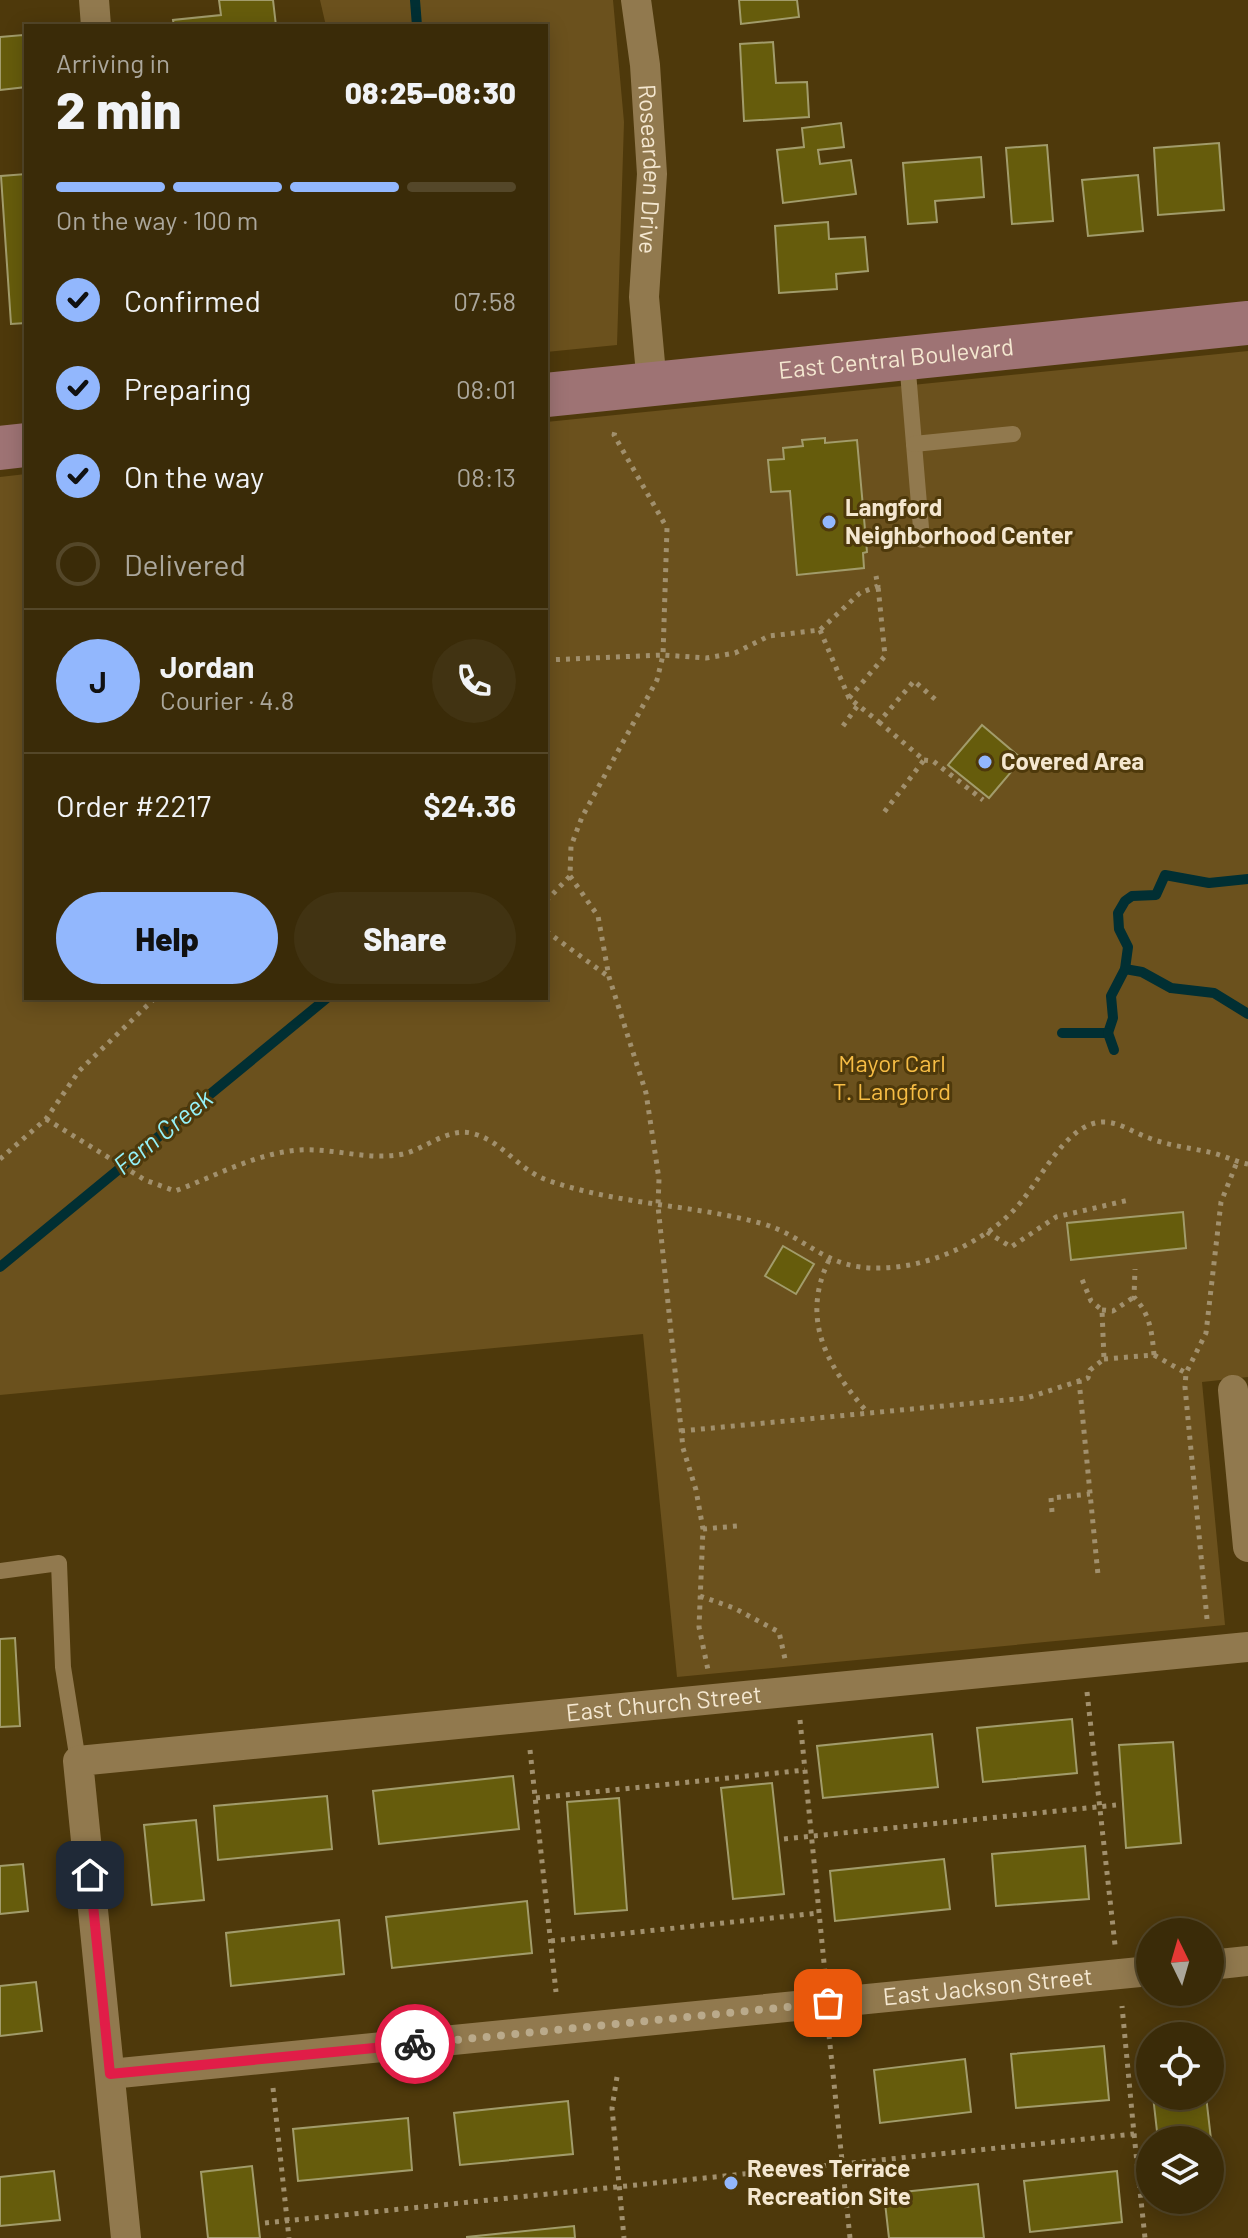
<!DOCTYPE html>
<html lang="en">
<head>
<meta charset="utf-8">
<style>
	:root { --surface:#3a2b08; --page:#413312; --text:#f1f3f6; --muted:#aba79c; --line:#544729; --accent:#92b7fd }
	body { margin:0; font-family:Barlow,sans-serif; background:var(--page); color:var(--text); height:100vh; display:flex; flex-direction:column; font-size:30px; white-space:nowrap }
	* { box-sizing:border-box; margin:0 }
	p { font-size:26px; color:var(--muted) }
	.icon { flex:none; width:44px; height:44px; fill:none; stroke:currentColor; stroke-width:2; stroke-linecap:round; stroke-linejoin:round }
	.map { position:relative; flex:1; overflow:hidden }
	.side { position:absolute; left:24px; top:24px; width:524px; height:976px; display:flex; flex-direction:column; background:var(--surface); border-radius:0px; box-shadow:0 4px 20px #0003,0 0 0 2px var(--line) }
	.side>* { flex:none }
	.needle { width:52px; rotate:355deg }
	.tools { position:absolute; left:1136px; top:1918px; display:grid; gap:16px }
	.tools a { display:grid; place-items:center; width:88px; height:88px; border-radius:50%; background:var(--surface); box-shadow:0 4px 20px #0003,0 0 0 2px var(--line); font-size:40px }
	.pin { position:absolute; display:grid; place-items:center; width:68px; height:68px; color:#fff; margin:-34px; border-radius:16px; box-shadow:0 4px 12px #0006 }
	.courier { position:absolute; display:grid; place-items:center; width:80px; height:80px; margin:-40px; border:6px solid #e11d48; border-radius:50%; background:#fff; color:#222; box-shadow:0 2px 10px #0007 }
	.head em { font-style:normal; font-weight:800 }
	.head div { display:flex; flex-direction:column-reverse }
	.head { display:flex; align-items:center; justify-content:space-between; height:136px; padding:0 32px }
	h1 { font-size:52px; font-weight:800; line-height:60px }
	.bar { display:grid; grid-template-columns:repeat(4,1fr); gap:12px 8px; align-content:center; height:96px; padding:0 32px }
	.bar i { height:10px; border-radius:6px; background:var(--line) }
	.bar .on { background:var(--accent) }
	.bar p { grid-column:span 4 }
	.line { display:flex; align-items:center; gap:20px; padding:0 32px; border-top:2px solid var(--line) }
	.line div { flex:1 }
	.round { display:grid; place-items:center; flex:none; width:84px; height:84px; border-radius:42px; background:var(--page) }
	ol { padding:0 32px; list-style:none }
	li { display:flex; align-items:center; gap:24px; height:88px }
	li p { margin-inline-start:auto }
	li .icon { padding:8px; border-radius:50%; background:var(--accent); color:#111; stroke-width:4 }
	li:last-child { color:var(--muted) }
	li i { width:44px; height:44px; border:4px solid var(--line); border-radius:50% }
	.cta { display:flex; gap:16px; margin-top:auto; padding:16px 32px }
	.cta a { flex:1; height:92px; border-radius:48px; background:var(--accent); color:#111; font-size:32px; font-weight:800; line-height:92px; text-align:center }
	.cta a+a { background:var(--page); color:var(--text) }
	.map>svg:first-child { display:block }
	.green { fill:#6b511d }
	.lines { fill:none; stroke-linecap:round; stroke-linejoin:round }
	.stream { stroke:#012f33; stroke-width:10 }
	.building { fill:#665c0c; stroke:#a29c6b; stroke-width:2 }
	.path { stroke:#a1906d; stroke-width:5; stroke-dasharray:4 6; stroke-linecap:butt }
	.lane { stroke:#91794e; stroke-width:16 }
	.street { stroke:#91794e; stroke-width:30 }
	.secondary { stroke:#9e7374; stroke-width:44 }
	.done { stroke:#baaa8b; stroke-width:8; stroke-dasharray:0 14.4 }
	.route { stroke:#e11d48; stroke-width:10 }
	.poi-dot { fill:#92b7fd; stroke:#4e390b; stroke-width:3 }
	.labels { text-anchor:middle; stroke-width:6; stroke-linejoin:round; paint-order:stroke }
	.street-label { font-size:24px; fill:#f4e7d0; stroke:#4e390b }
	.poi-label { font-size:24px; font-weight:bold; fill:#f4e7d0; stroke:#4e390b; text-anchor:start }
	.park-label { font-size:24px; fill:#f7bd45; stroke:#4e390b }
	.water-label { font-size:26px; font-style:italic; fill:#95f2f9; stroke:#4e390b }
</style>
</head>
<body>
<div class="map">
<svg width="1248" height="2238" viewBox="0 0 1248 2238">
	<rect width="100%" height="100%" fill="#4e390b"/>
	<g class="green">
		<polygon points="320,0 613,0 624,122 617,345 546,352 546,26 326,26"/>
		<polygon points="1248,351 1248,1377 1202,1382 1225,1625 677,1677 643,1334 0,1395 0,477 26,474 26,998 546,998 546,422"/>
	</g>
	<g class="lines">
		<g class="stream">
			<polyline points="415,0 417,26"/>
			<polyline points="1125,969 1142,972 1171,988 1214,993 1248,1014"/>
			<polyline points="1062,1033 1108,1033 1113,1018 1111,996 1125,969 1128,947 1119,929 1118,913 1125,901 1132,896 1156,895 1165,875 1209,883 1248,879"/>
			<polyline points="1108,1033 1114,1050"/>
			<polyline points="0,1267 327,998"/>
		</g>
	</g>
	<g class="building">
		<polygon points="219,0 273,0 276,26 174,26 173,20 221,15"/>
		<polygon points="739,0 797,0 799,17 741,24"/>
		<polygon points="23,35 26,87 0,90 0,37"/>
		<polygon points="773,42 776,83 807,82 809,117 744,121 740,44"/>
		<polygon points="841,123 844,147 818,150 820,164 851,160 856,194 783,203 777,150 804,147 802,128"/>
		<polygon points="1219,143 1224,210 1158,215 1154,148"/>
		<polygon points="1047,145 1053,221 1012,224 1006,148"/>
		<polygon points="981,157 984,197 935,201 937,222 908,224 903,163"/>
		<polygon points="26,174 26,323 11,324 1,176"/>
		<polygon points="1138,175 1143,231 1088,236 1082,180"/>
		<polygon points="828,222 829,239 865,237 868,271 836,274 837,289 779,293 775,226"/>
		<polygon points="825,438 825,443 857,440 867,552 863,553 864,568 797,575 790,491 771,492 768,460 784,459 783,448 803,446 802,440"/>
		<polygon points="982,725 1022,759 989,798 948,765"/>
		<polygon points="1183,1212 1186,1248 1071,1260 1067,1223"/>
		<polygon points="783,1246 814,1264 796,1294 765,1276"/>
		<polygon points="15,1638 20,1726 0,1727 0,1639"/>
		<polygon points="1072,1719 1077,1773 983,1782 977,1728"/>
		<polygon points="932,1734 938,1787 823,1798 817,1746"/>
		<polygon points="1173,1742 1181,1843 1126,1848 1119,1745"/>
		<polygon points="513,1776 519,1829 379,1844 373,1791"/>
		<polygon points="772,1783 784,1894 733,1899 721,1788"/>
		<polygon points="327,1796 332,1849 218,1860 214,1806"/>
		<polygon points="619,1798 627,1910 575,1914 567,1802"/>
		<polygon points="196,1820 204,1900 152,1905 144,1825"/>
		<polygon points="1085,1846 1089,1899 996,1906 992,1854"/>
		<polygon points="944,1859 950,1909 835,1921 830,1871"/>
		<polygon points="23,1864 28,1911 0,1914 0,1866"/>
		<polygon points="527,1901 532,1953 392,1968 386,1917"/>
		<polygon points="339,1920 344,1974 231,1986 226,1933"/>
		<polygon points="36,1982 42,2031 0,2036 0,1986"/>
		<polygon points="1104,2046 1109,2100 1016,2108 1011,2054"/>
		<polygon points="965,2059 971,2112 880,2123 874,2070"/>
		<polygon points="1153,2096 1206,2096 1215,2174 1210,2175 1210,2140 1158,2140"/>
		<polygon points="568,2101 573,2154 460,2165 454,2113"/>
		<polygon points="408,2118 412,2170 298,2181 293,2129"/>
		<polygon points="252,2166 260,2238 208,2238 201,2172"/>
		<polygon points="54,2171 60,2220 0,2226 0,2177"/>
		<polygon points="1117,2171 1122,2222 1030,2232 1024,2181"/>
		<polygon points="978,2184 984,2238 889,2238 884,2194"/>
		<polygon points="574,2226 575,2238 467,2238 467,2237"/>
	</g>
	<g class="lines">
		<g class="path">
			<polyline points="820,630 849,698 879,722 914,681 936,700"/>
			<polyline points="546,660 663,655 667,528 614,435 616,428"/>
			<polyline points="849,698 885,656 878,586"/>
			<polyline points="879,722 924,760 882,815"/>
			<polyline points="843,726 858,705"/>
			<polyline points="924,760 933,761 983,800"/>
			<polyline points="570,876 598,916 609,977 646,1093 659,1179 658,1206 683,1448 696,1490 703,1529 699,1627 708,1670"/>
			<polyline points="546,901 570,876 571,846 582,817 657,680 663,655 706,658 735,653 769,636 820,630 860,593 878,586 876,576"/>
			<polyline points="546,931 609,977"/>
			<path d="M 46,1119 L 145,1180 L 175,1191 C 216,1176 256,1153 300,1150 C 334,1148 369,1161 403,1154 C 425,1149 447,1128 471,1133 C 502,1140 518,1170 547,1180 C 618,1205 689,1204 760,1223 C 808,1236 823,1270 882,1268 C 928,1267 980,1244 1012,1212 C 1039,1186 1064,1122 1104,1122 C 1120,1122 1134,1133 1149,1138 C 1169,1146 1192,1148 1213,1153 C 1225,1156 1236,1162 1248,1164"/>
			<polyline points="0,1159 46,1119 79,1071 155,998"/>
			<polyline points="987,1232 1011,1247 1056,1217 1129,1200"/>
			<path d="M 829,1260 C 800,1320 827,1366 868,1413"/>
			<polyline points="1102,1310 1113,1311 1134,1297"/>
			<polyline points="1154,1355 1186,1373"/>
			<path d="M 1104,1359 L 1154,1355 C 1152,1332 1150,1314 1134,1297 L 1135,1269"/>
			<polyline points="1079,1380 1098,1575"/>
			<polyline points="681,1431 1027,1398 1088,1378 1090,1370 1104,1359 1102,1310 1091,1301 1081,1277"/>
			<polyline points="1052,1512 1051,1498 1090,1494"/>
			<polyline points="703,1529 737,1526"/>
			<polyline points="700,1596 734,1608 779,1632 785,1659"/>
			<polyline points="1207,1619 1185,1387 1186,1373 1206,1333 1221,1202 1237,1162"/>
			<polyline points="1087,1692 1115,1945"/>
			<polyline points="800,1720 825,1973"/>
			<polyline points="530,1750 556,1992"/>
			<polyline points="536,1798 805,1770"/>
			<polyline points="784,1839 1116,1805"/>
			<polyline points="551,1941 819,1913"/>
			<polyline points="829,2035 850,2238"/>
			<polyline points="617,2077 612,2108 624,2238"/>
			<polyline points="273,2088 289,2238"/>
			<polyline points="1134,2134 1145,2238"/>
			<polyline points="265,2223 1134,2134 1122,2006"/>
		</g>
		<g class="lane">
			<polyline points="907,360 922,540"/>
			<polyline points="914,444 1013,434"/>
			<polyline points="0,1571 59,1563 63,1667 78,1761"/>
		</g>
		<g class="street">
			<polyline points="94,0 96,26"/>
			<path id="s1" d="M 636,0 L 645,65 L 652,174 L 644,297 L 652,385"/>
			<polyline points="1233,1390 1248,1547"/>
			<polyline points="1210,1965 1248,1961"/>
			<path id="s2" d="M 110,2074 L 1150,1971"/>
			<path id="s3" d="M 126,2238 L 78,1761 L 1248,1647"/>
		</g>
		<g class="secondary">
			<path id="s4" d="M 546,395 L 1248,323"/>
			<polyline points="0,448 26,445"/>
		</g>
	</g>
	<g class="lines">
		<polyline class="done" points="415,2044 828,2003"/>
		<polyline class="route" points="90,1875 110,2074 415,2044"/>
	</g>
	<g class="poi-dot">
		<circle cx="829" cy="522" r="8"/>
		<circle cx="985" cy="762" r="8"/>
		<circle cx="731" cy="2183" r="8"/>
	</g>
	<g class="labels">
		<g class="street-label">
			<text dy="8" stroke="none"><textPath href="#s1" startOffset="170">Rosearden Drive</textPath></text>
			<text dy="8" stroke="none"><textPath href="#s4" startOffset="352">East Central Boulevard</textPath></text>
			<text dy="8" stroke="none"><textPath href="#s3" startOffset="1068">East Church Street</textPath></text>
			<text dy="8" stroke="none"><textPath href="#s2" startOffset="882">East Jackson Street</textPath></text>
		</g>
		<g class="poi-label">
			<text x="845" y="516">Langford<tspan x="845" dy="28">Neighborhood Center</tspan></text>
			<text x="1001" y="770">Covered Area</text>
			<text x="747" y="2177">Reeves Terrace<tspan x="747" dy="28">Recreation Site</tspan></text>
		</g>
		<g class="park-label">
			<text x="892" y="1072">Mayor Carl<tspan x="892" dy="28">T. Langford</tspan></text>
		</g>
		<g class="water-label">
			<text transform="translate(163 1132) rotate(-39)" y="9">Fern Creek</text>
		</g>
	</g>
</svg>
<div class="tools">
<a><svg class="needle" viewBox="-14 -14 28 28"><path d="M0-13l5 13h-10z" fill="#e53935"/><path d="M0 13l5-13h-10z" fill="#aba79c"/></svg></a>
<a><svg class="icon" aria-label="locate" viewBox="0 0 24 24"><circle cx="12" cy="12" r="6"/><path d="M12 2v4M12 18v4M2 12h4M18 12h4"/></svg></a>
<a><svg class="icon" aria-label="layers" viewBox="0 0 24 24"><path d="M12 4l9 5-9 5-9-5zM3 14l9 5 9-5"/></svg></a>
</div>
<div class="pin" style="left:828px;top:2003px;background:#ea580c"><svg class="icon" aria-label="bag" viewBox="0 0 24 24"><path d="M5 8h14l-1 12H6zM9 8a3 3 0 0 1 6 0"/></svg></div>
<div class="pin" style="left:90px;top:1875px;background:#1f2937"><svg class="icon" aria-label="home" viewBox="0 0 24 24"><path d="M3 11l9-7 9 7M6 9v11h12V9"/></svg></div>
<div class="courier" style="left:415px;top:2044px"><svg class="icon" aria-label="bike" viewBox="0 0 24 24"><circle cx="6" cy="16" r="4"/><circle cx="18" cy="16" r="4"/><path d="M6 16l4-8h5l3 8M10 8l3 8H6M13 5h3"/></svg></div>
<section class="side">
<div class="head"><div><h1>2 min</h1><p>Arriving in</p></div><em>08:25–08:30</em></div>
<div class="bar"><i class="on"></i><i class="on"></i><i class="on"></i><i></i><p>On the way · 100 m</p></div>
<ol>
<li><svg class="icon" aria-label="check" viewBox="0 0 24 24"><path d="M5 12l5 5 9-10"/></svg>Confirmed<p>07:58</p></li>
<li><svg class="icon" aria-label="check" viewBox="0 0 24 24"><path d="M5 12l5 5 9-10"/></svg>Preparing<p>08:01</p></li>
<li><svg class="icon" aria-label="check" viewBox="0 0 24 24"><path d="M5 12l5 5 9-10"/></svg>On the way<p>08:13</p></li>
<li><i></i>Delivered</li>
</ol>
<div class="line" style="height:144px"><b class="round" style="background:var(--accent);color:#111">J</b><div><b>Jordan</b><p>Courier · 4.8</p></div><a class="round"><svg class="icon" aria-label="phone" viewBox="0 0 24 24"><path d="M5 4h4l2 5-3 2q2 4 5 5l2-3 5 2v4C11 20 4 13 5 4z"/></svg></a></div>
<div class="line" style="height:104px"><div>Order #2217</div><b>$24.36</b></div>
<div class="cta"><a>Help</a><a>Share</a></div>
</section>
</div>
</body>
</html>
